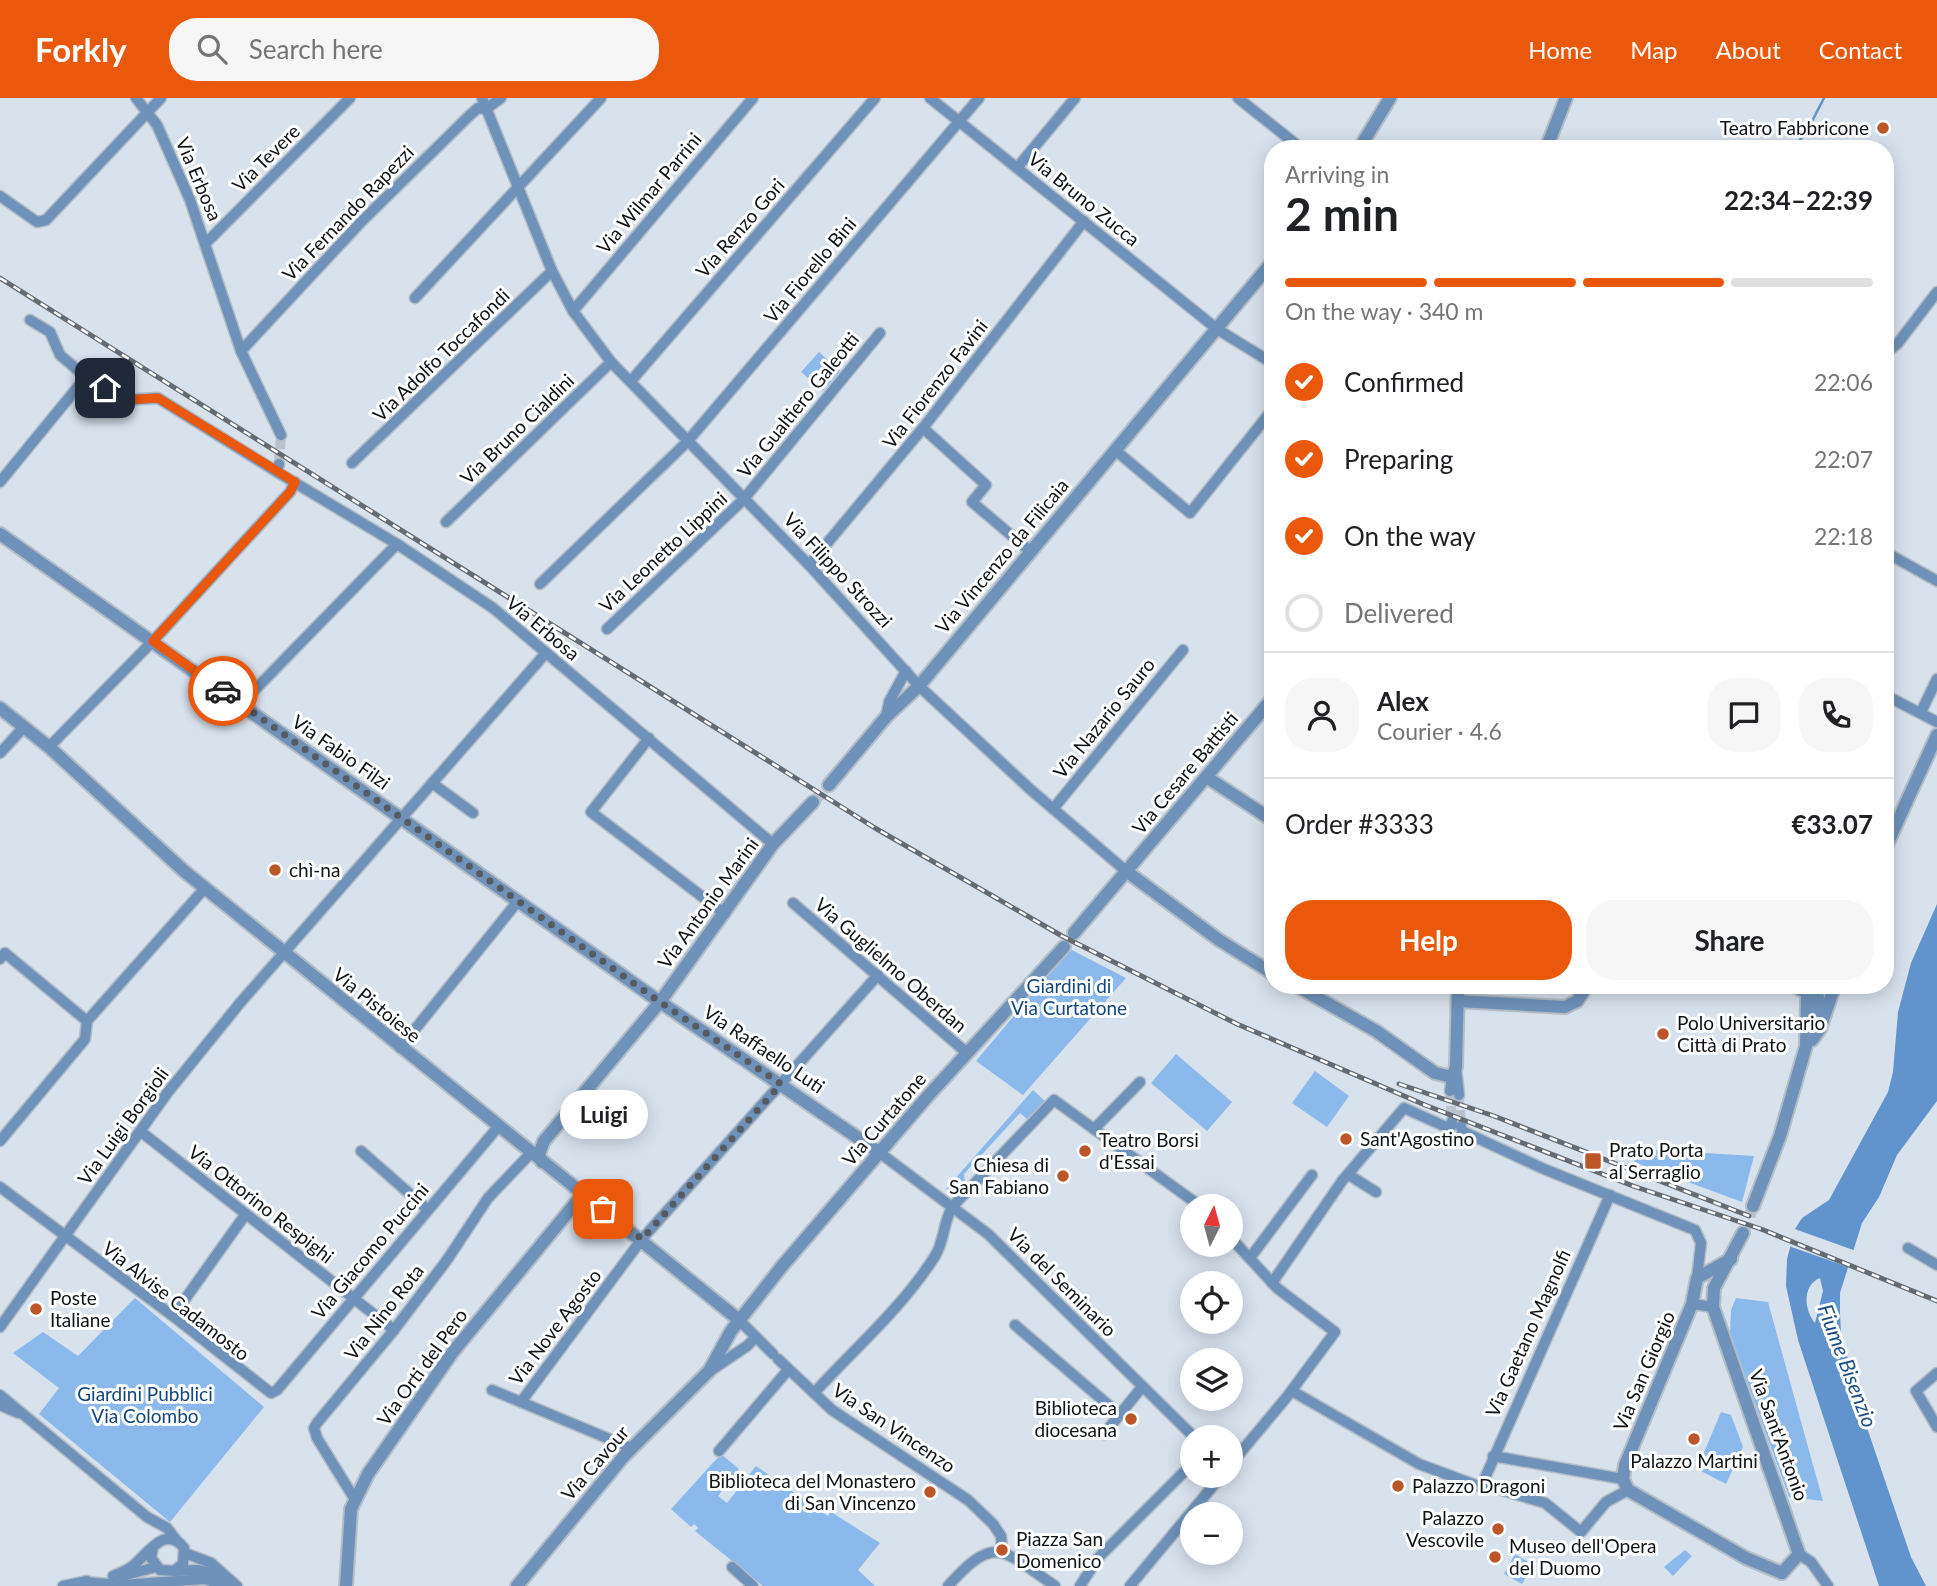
<!DOCTYPE html>
<html lang="en">
<head>
<meta charset="utf-8">
<style>
	:root { --surface:#fff; --page:#f6f6f6; --text:#202124; --muted:#757577; --line:#e0e0e0; --accent:#ea580c }
	body { margin:0; font-family:Lato,sans-serif; background:var(--page); color:var(--text); height:100vh; display:flex; flex-direction:column; font-size:26px; white-space:nowrap }
	* { box-sizing:border-box; margin:0 }
	p { font-size:23px; color:var(--muted) }
	.icon { flex:none; width:38px; height:38px; fill:none; stroke:currentColor; stroke-width:2; stroke-linecap:round; stroke-linejoin:round }
	.map { position:relative; flex:1; overflow:hidden }
	.details { position:absolute; left:1264px; top:42px; width:630px; height:854px; display:flex; flex-direction:column; background:var(--surface); border-radius:28px; box-shadow:0 4px 18px #0003 }
	.details>* { flex:none }
	.needle { width:46px; rotate:6deg }
	.tools { position:absolute; left:1180px; top:1096px; display:grid; gap:14px }
	.tools a { display:grid; place-items:center; width:63px; height:63px; border-radius:50%; background:var(--surface); box-shadow:0 4px 18px #0003; font-size:35px }
	.pin { position:absolute; display:grid; place-items:center; width:60px; height:60px; color:#fff; margin:-30px; border-radius:14px; box-shadow:0 4px 10px #0006 }
	.courier { position:absolute; display:grid; place-items:center; width:70px; height:70px; margin:-35px; border:5px solid #ea580c; border-radius:50%; background:#fff; color:#222; box-shadow:0 2px 9px #0007 }
	.bubble { position:absolute; height:49px; border-radius:24px; background:var(--surface); box-shadow:0 4px 18px #0003; font-size:23px; font-weight:700; line-height:49px; text-align:center }
	.headline em { font-style:normal; font-weight:700 }
	.headline div { display:flex; flex-direction:column-reverse }
	.headline { display:flex; align-items:center; justify-content:space-between; height:119px; padding:0 21px }
	h1 { font-size:46px; font-weight:700; line-height:52px }
	.bar { display:grid; grid-template-columns:repeat(4,1fr); gap:10px 7px; align-content:center; height:84px; padding:0 21px }
	.bar i { height:9px; border-radius:5px; background:var(--line) }
	.bar .active { background:var(--accent) }
	.bar p { grid-column:span 4 }
	.line { display:flex; align-items:center; gap:18px; padding:0 21px; border-top:2px solid var(--line) }
	.line div { flex:1 }
	.round { display:grid; place-items:center; flex:none; width:74px; height:74px; border-radius:28px; background:var(--page) }
	ol { padding:0 21px; list-style:none }
	li { display:flex; align-items:center; gap:21px; height:77px }
	li p { margin-inline-start:auto }
	li .icon { padding:7px; border-radius:50%; background:var(--accent); color:#fff; stroke-width:4 }
	li:last-child { color:var(--muted) }
	li i { width:38px; height:38px; border:4px solid var(--line); border-radius:50% }
	.button { display:flex; gap:14px; margin-top:auto; padding:14px 21px }
	.button a { flex:1; height:80px; border-radius:28px; background:var(--accent); color:#fff; font-size:28px; font-weight:700; line-height:80px; text-align:center }
	.button a+a { background:var(--page); color:var(--text) }
	header { display:flex; align-items:center; gap:42px; box-sizing:border-box; height:98px; padding:0 35px; background:var(--accent); color:#fff }
	header strong { font-size:33px }
	nav { display:flex; gap:38px; margin-inline-start:auto; font-size:24px }
	.search { width:490px; height:63px; background:var(--page); display:flex; align-items:center; gap:18px; box-sizing:border-box; padding:0 24px; border-radius:28px; color:var(--muted); font-size:26px }
	.map>svg:first-child { display:block }
	.green { fill:#8cb9ec }
	.water { fill:#6193cc; fill-rule:evenodd }
	.pier { fill:#d8e2ed }
	.lines { fill:none; stroke-linecap:round; stroke-linejoin:round }
	.stream { stroke:#6193cc; stroke-width:2.5 }
	.minor-tunnel { stroke:#bac3cd; stroke-width:10; stroke-dasharray:10 5; stroke-linecap:butt }
	.tertiary-tunnel { stroke:#bac3cd; stroke-width:12; stroke-dasharray:12 6; stroke-linecap:butt }
	.minor-casing { stroke:#b4bdc6; stroke-width:13 }
	.tertiary-casing { stroke:#b4bdc6; stroke-width:16 }
	.minor { stroke:#6f92ba; stroke-width:10 }
	.tertiary { stroke:#6f92ba; stroke-width:12 }
	.rail-casing { stroke:#656b72; stroke-width:5 }
	.rail { stroke:#fff; stroke-width:2.5; stroke-dasharray:8; stroke-linecap:butt }
	.done { stroke:#555b61; stroke-width:7; stroke-dasharray:0 12.6 }
	.route { stroke:#ea580c; stroke-width:9 }
	.poi-dot { fill:#bc5629; stroke:#fff; stroke-width:2.5 }
	.labels { text-anchor:middle; stroke-width:6; stroke-linejoin:round; paint-order:stroke }
	.poi-label { font-size:19px; fill:#0f1216; stroke:#fff; text-anchor:start }
	.street-label { font-size:19px; fill:#0f1216; stroke:#fff }
	.park-label { font-size:19px; fill:#10467b; stroke:#fff }
	.water-label { font-size:21px; font-style:italic; fill:#1b4f84; stroke:#fff }
</style>
</head>
<body>
<header>
<strong>Forkly</strong>
<div class="search"><svg class="icon" aria-label="search" viewBox="0 0 24 24"><circle cx="10" cy="10" r="6"/><path d="M15 15l6 6"/></svg>Search here</div>
<nav><a>Home</a><a>Map</a><a>About</a><a>Contact</a></nav>
</header>
<div class="map">
<svg width="1937" height="1488" viewBox="0 0 1937 1488">
	<rect width="100%" height="100%" fill="#d8e2ed"/>
	<g class="green">
		<polygon points="819,254 840,273 823,293 801,274"/>
		<polygon points="1070,851 1126,880 1023,997 976,963"/>
		<path d="M 1496,887 L 1573,887 C 1558,899 1511,898 1496,887 Z"/>
		<polygon points="1176,956 1232,1004 1207,1033 1151,985"/>
		<polygon points="1315,973 1349,998 1327,1029 1292,1005"/>
		<polygon points="1033,992 1045,1003 1027,1021 1020,1015 964,1076 965,1084 954,1096 946,1091"/>
		<polygon points="1640,1051 1754,1058 1742,1104 1634,1064"/>
		<polygon points="135,1200 264,1309 170,1424 39,1316 59,1290 13,1255 43,1234 78,1258"/>
		<polygon points="1736,1200 1768,1204 1823,1403 1789,1399 1730,1236 1731,1212"/>
		<polygon points="1721,1314 1731,1317 1743,1349 1726,1386 1697,1371"/>
		<polygon points="721,1356 739,1371 718,1398 727,1405 756,1368 828,1418 831,1414 880,1445 858,1472 875,1488 763,1488 695,1433 698,1430 694,1426 691,1429 671,1411"/>
		<polygon points="1685,1452 1692,1458 1673,1478 1664,1469"/>
		<polygon points="1515,1456 1533,1467 1522,1486 1504,1476"/>
	</g>
	<path class="water" d="M 1937,806 L 1937,1003 L 1897,1057 L 1879,1099 L 1862,1125 L 1840,1195 L 1840,1215 L 1841,1235 L 1863,1318 L 1911,1459 L 1926,1488 L 1879,1488 L 1798,1242 L 1786,1188 L 1787,1161 L 1795,1131 L 1802,1120 L 1829,1102 L 1888,994 L 1893,974 L 1898,914 L 1911,865 ZM 1820,1180 L 1823,1193 L 1815,1225 C 1804,1212 1802,1187 1820,1180 Z"/>
	<polygon class="pier" points="1792,1130 1856,1153 1851,1170 1786,1147"/>
	<g class="lines">
		<polyline class="stream" points="1792,51 1806,35 1824,0"/>
		<g class="minor-tunnel">
			<polyline points="279,366 281,337"/>
			<polyline points="1450,993 1452,1023"/>
			<polyline points="1459,997 1461,1028"/>
		</g>
		<g class="tertiary-tunnel">
			<polyline points="813,704 829,687"/>
			<polyline points="1743,1135 1753,1108"/>
		</g>
		<g class="minor-casing">
			<g id="minor">
				<polyline points="136,0 157,27 190,102 241,253 281,337"/>
				<polyline points="482,0 552,173 573,213 611,264 809,467 919,588 1031,692 1126,773"/>
				<polyline points="930,0 1217,231 1272,265"/>
				<polyline points="1238,0 1302,51"/>
				<polyline points="1017,70 1075,0"/>
				<polyline points="0,98 37,124 46,122 161,0"/>
				<polyline points="207,144 350,0"/>
				<polyline points="415,200 601,0"/>
				<polyline points="573,213 753,0"/>
				<polyline points="30,222 50,234 60,257 86,279"/>
				<polyline points="241,253 361,124 470,17 478,10 486,11 501,0"/>
				<polyline points="1885,256 1898,245 1937,194"/>
				<polyline points="631,283 875,0"/>
				<polyline points="923,330 986,387 972,404 1031,454"/>
				<polyline points="1115,352 1190,415 1272,312"/>
				<polyline points="352,365 552,173"/>
				<polyline points="279,366 277,374 397,446 493,510 773,746"/>
				<polyline points="0,384 86,279 124,302 158,300 277,374"/>
				<polyline points="446,424 611,264"/>
				<polyline points="1885,454 1937,483"/>
				<polyline points="809,467 923,330 1084,123"/>
				<polyline points="540,486 687,344 979,0"/>
				<polyline points="607,531 743,402 880,235"/>
				<polyline points="1885,597 1937,624"/>
				<polyline points="241,606 397,446"/>
				<polyline points="1921,614 1937,581"/>
				<polyline points="886,619 889,604 906,573"/>
				<polyline points="649,640 591,714 725,816"/>
				<polyline points="49,649 153,543 290,394 295,384"/>
				<polyline points="0,655 24,629"/>
				<polyline points="432,685 473,715"/>
				<polyline points="1053,711 1183,552"/>
				<polyline points="793,805 967,955"/>
				<polyline points="0,861 5,855 87,923 205,790"/>
				<polyline points="400,950 518,803"/>
				<polyline points="1456,970 1459,997"/>
				<polyline points="1450,993 1452,979"/>
				<polyline points="1461,1028 1462,1033 1544,1071 1695,1132 1701,1145 1697,1180"/>
				<polyline points="1094,1031 1140,984"/>
				<polyline points="140,1033 394,1232"/>
				<polyline points="0,1043 85,941 87,923"/>
				<polyline points="361,1053 427,1111"/>
				<polyline points="880,1055 988,1136 1194,1339"/>
				<polyline points="1349,1077 1376,1094"/>
				<polyline points="0,1089 173,1218 271,1295 277,1292 498,1029"/>
				<polyline points="1230,1139 1277,1190 1335,1234 1286,1300 1230,1367"/>
				<polyline points="1908,1150 1937,1167"/>
				<polyline points="1250,1160 1312,1077"/>
				<polyline points="1272,1185 1342,1083 1404,1010 1444,1028 1451,1029 1452,1023"/>
				<polyline points="1692,1206 1713,1209"/>
				<polyline points="173,1218 245,1117"/>
				<polyline points="739,1222 773,1256"/>
				<polyline points="1015,1227 1119,1316"/>
				<polyline points="0,1229 168,994 240,905 545,556"/>
				<polyline points="778,1261 832,1312 968,1402 993,1426 1001,1438 1002,1454"/>
				<polyline points="710,1273 747,1248 756,1239"/>
				<polyline points="1937,1275 1916,1293 1937,1329"/>
				<polyline points="492,1292 631,1350"/>
				<polyline points="1292,1293 1419,1366 1481,1389 1488,1388 1545,1405 1581,1434 1606,1404 1628,1392"/>
				<path d="M 814,1295 C 854,1251 903,1209 935,1158 C 945,1142 943,1123 953,1108 L 1054,1002 L 1200,1108"/>
				<polyline points="0,1297 147,1419 167,1430 177,1443"/>
				<polyline points="521,1304 642,1141 878,877"/>
				<polyline points="0,1307 18,1315"/>
				<polyline points="1104,1336 1142,1289"/>
				<polyline points="719,1353 788,1272"/>
				<polyline points="1493,1358 1623,1381"/>
				<polyline points="1481,1389 1610,1097"/>
				<polyline points="354,1400 317,1340 314,1330 317,1325 394,1232 447,1162 488,1100 530,1056"/>
				<polyline points="185,1455 211,1465 237,1488"/>
				<polyline points="1799,1456 1811,1464 1828,1488"/>
				<polyline points="732,1469 753,1488"/>
				<polyline points="175,1473 197,1472 222,1477"/>
				<path d="M 113,1478 C 120,1475 128,1472 134,1467 C 148,1455 166,1426 184,1450 L 183,1466 L 174,1473 L 160,1472 L 151,1460 L 153,1449"/>
				<polyline points="122,1478 156,1469"/>
				<polyline points="84,1484 121,1487 205,1481 225,1488"/>
				<polyline points="63,1488 87,1483"/>
				<path d="M 948,1488 C 996,1434 1003,1453 1055,1488"/>
				<polyline points="1080,1488 1098,1460 1192,1366"/>
				<polyline points="1130,1488 1222,1377"/>
			</g>
		</g>
		<g class="tertiary-casing">
			<g id="tertiary">
				<polyline points="1359,51 1390,0"/>
				<polyline points="1546,51 1566,0"/>
				<polyline points="0,436 660,904 880,1055"/>
				<polyline points="0,610 49,649 184,773 739,1222"/>
				<polyline points="1208,680 1272,722"/>
				<polyline points="829,687 886,619 919,588 1272,164"/>
				<polyline points="1885,751 1937,637"/>
				<polyline points="1126,773 1219,842 1272,875"/>
				<polyline points="1074,835 1272,601"/>
				<polyline points="1295,887 1376,933 1435,975 1452,979 1456,969 1458,887"/>
				<polyline points="1792,887 1801,892"/>
				<polyline points="1458,903 1565,909 1577,903 1588,887"/>
				<polyline points="1815,926 1818,899"/>
				<polyline points="1812,942 1820,931 1835,887"/>
				<polyline points="542,1064 539,1056 544,1043 660,904 773,746 813,704"/>
				<polyline points="1753,1108 1780,1038 1806,948 1807,899"/>
				<polyline points="1743,1135 1714,1190 1713,1209 1799,1456 1782,1475"/>
				<polyline points="1731,1161 1697,1180 1692,1206 1625,1367 1623,1381 1628,1392 1746,1460 1782,1475"/>
				<polyline points="346,1488 351,1411 368,1376 452,1255 583,1096"/>
				<polyline points="517,1488 624,1358 709,1273 731,1233 783,1167 927,999 1064,849"/>
			</g>
		</g>
		<use href="#minor" class="minor"/>
		<use href="#tertiary" class="tertiary"/>
		<g class="rail-casing">
			<g id="rail">
				<polyline points="0,180 875,730 1062,838 1237,926 1425,1007 1633,1088 1761,1131 1937,1203"/>
				<polyline points="1399,986 1494,1018 1749,1118"/>
			</g>
		</g>
		<use href="#rail" class="rail"/>
	</g>
	<g class="lines">
		<polyline class="done" points="223,593 660,904 781,986 642,1141 603,1111"/>
		<polyline class="route" points="105,290 124,302 158,300 295,384 290,394 153,543 223,593"/>
	</g>
	<g class="poi-dot">
		<circle cx="1883" cy="30" r="7"/>
		<circle cx="275" cy="772" r="7"/>
		<circle cx="1663" cy="936" r="7"/>
		<circle cx="1346" cy="1041" r="7"/>
		<circle cx="1085" cy="1053" r="7"/>
		<rect x="1584" y="1054" width="18" height="18" rx="3.5"/>
		<circle cx="1063" cy="1078" r="7"/>
		<circle cx="36" cy="1211" r="7"/>
		<circle cx="1131" cy="1321" r="7"/>
		<circle cx="1694" cy="1341" r="7"/>
		<circle cx="1398" cy="1388" r="7"/>
		<circle cx="930" cy="1394" r="7"/>
		<circle cx="1498" cy="1431" r="7"/>
		<circle cx="1002" cy="1452" r="7"/>
		<circle cx="1495" cy="1459" r="7"/>
	</g>
	<g class="labels">
		<g class="poi-label">
			<text x="1869" y="37" text-anchor="end">Teatro Fabbricone</text>
			<text x="289" y="779">chì-na</text>
			<text x="1677" y="932">Polo Universitario<tspan x="1677" dy="22">Città di Prato</tspan></text>
			<text x="1360" y="1048">Sant'Agostino</text>
			<text x="1099" y="1049">Teatro Borsi<tspan x="1099" dy="22">d'Essai</tspan></text>
			<text x="1609" y="1059">Prato Porta<tspan x="1609" dy="22">al Serraglio</tspan></text>
			<text x="1049" y="1074" text-anchor="end">Chiesa di<tspan x="1049" dy="22">San Fabiano</tspan></text>
			<text x="50" y="1207">Poste<tspan x="50" dy="22">Italiane</tspan></text>
			<text x="1117" y="1317" text-anchor="end">Biblioteca<tspan x="1117" dy="22">diocesana</tspan></text>
			<text x="1694" y="1370" text-anchor="middle">Palazzo Martini</text>
			<text x="916" y="1390" text-anchor="end">Biblioteca del Monastero<tspan x="916" dy="22">di San Vincenzo</tspan></text>
			<text x="1412" y="1395">Palazzo Dragoni</text>
			<text x="1484" y="1427" text-anchor="end">Palazzo<tspan x="1484" dy="22">Vescovile</tspan></text>
			<text x="1016" y="1448">Piazza San<tspan x="1016" dy="22">Domenico</tspan></text>
			<text x="1509" y="1455">Museo dell'Opera<tspan x="1509" dy="22">del Duomo</tspan></text>
		</g>
		<g class="street-label">
			<text transform="translate(266 60) rotate(-45)" y="7">Via Tevere</text>
			<text transform="translate(199 81) rotate(67)" y="7">Via Erbosa</text>
			<text transform="translate(649 95) rotate(-50)" y="7">Via Wilmar Parrini</text>
			<text transform="translate(1084 101) rotate(39)" y="7">Via Bruno Zucca</text>
			<text transform="translate(348 115) rotate(-46)" y="7">Via Fernando Rapezzi</text>
			<text transform="translate(740 130) rotate(-49)" y="7">Via Renzo Gori</text>
			<text transform="translate(810 172) rotate(-50)" y="7">Via Fiorello Bini</text>
			<text transform="translate(441 257) rotate(-44)" y="7">Via Adolfo Toccafondi</text>
			<text transform="translate(935 286) rotate(-52)" y="7">Via Fiorenzo Favini</text>
			<text transform="translate(798 307) rotate(-51)" y="7">Via Gualtiero Galeotti</text>
			<text transform="translate(517 331) rotate(-44)" y="7">Via Bruno Cialdini</text>
			<text transform="translate(663 454) rotate(-43)" y="7">Via Leonetto Lippini</text>
			<text transform="translate(1002 458) rotate(-50)" y="7">Via Vincenzo da Filicaia</text>
			<text transform="translate(838 472) rotate(47)" y="7">Via Filippo Strozzi</text>
			<text transform="translate(543 530) rotate(40)" y="7">Via Erbosa</text>
			<text transform="translate(1104 620) rotate(-51)" y="7">Via Nazario Sauro</text>
			<text transform="translate(341 654) rotate(35)" y="7">Via Fabio Filzi</text>
			<text transform="translate(1185 675) rotate(-50)" y="7">Via Cesare Battisti</text>
			<text transform="translate(708 805) rotate(-54)" y="7">Via Antonio Marini</text>
			<text transform="translate(891 867) rotate(41)" y="7">Via Guglielmo Oberdan</text>
			<text transform="translate(377 907) rotate(39)" y="7">Via Pistoiese</text>
			<text transform="translate(764 951) rotate(34)" y="7">Via Raffaello Luti</text>
			<text transform="translate(884 1021) rotate(-49)" y="7">Via Curtatone</text>
			<text transform="translate(123 1028) rotate(-54)" y="7">Via Luigi Borgioli</text>
			<text transform="translate(261 1106) rotate(38)" y="7">Via Ottorino Respighi</text>
			<text transform="translate(370 1153) rotate(-50)" y="7">Via Giacomo Puccini</text>
			<text transform="translate(1062 1184) rotate(45)" y="7">Via del Seminario</text>
			<text transform="translate(176 1203) rotate(38)" y="7">Via Alvise Cadamosto</text>
			<text transform="translate(384 1214) rotate(-52)" y="7">Via Nino Rota</text>
			<text transform="translate(555 1229) rotate(-53)" y="7">Via Nove Agosto</text>
			<text transform="translate(1528 1235) rotate(-66)" y="7">Via Gaetano Magnolfi</text>
			<text transform="translate(422 1269) rotate(-54)" y="7">Via Orti del Pero</text>
			<text transform="translate(1644 1273) rotate(-67)" y="7">Via San Giorgio</text>
			<text transform="translate(894 1330) rotate(34)" y="7">Via San Vincenzo</text>
			<text transform="translate(1779 1337) rotate(70)" y="7">Via Sant'Antonio</text>
			<text transform="translate(595 1365) rotate(-49)" y="7">Via Cavour</text>
		</g>
		<g class="park-label">
			<text x="1069" y="895">Giardini di<tspan x="1069" dy="22">Via Curtatone</tspan></text>
			<text x="145" y="1303">Giardini Pubblici<tspan x="145" dy="22">Via Colombo</tspan></text>
		</g>
		<g class="water-label">
			<text transform="translate(1847 1268) rotate(69)" y="7">Fiume Bisenzio</text>
		</g>
	</g>
</svg>
<div class="tools">
<a><svg class="needle" viewBox="-14 -14 28 28"><path d="M0-13l5 13h-10z" fill="#e53935"/><path d="M0 13l5-13h-10z" fill="#757577"/></svg></a>
<a><svg class="icon" aria-label="locate" viewBox="0 0 24 24"><circle cx="12" cy="12" r="6"/><path d="M12 2v4M12 18v4M2 12h4M18 12h4"/></svg></a>
<a><svg class="icon" aria-label="layers" viewBox="0 0 24 24"><path d="M12 4l9 5-9 5-9-5zM3 14l9 5 9-5"/></svg></a>
<a>+</a>
<a>−</a>
</div>
<div class="pin" style="left:603px;top:1111px;background:#ea580c"><svg class="icon" aria-label="bag" viewBox="0 0 24 24"><path d="M5 8h14l-1 12H6zM9 8a3 3 0 0 1 6 0"/></svg></div>
<div class="pin" style="left:105px;top:290px;background:#1f2937"><svg class="icon" aria-label="home" viewBox="0 0 24 24"><path d="M3 11l9-7 9 7M6 9v11h12V9"/></svg></div>
<div class="courier" style="left:223px;top:593px"><svg class="icon" aria-label="car" viewBox="0 0 24 24"><path d="M5 17H2v-5l4-1 3-4h7l3 4 3 1v5h-3M9 17h6M6 11h13"/><circle cx="7" cy="17" r="2"/><circle cx="17" cy="17" r="2"/></svg></div>
<div class="bubble" style="left:560px;top:992px;width:88px">Luigi</div>
<section class="details">
<div class="headline"><div><h1>2 min</h1><p>Arriving in</p></div><em>22:34–22:39</em></div>
<div class="bar"><i class="active"></i><i class="active"></i><i class="active"></i><i></i><p>On the way · 340 m</p></div>
<ol>
<li><svg class="icon" aria-label="check" viewBox="0 0 24 24"><path d="M5 12l5 5 9-10"/></svg>Confirmed<p>22:06</p></li>
<li><svg class="icon" aria-label="check" viewBox="0 0 24 24"><path d="M5 12l5 5 9-10"/></svg>Preparing<p>22:07</p></li>
<li><svg class="icon" aria-label="check" viewBox="0 0 24 24"><path d="M5 12l5 5 9-10"/></svg>On the way<p>22:18</p></li>
<li><i></i>Delivered</li>
</ol>
<div class="line" style="height:126px"><a class="round"><svg class="icon" aria-label="person" viewBox="0 0 24 24"><circle cx="12" cy="8" r="4"/><path d="M4 21q1-7 8-7t8 7"/></svg></a><div><b>Alex</b><p>Courier · 4.6</p></div><a class="round"><svg class="icon" aria-label="chat" viewBox="0 0 24 24"><path d="M4 5h16v11H9l-5 4z"/></svg></a><a class="round"><svg class="icon" aria-label="phone" viewBox="0 0 24 24"><path d="M5 4h4l2 5-3 2q2 4 5 5l2-3 5 2v4C11 20 4 13 5 4z"/></svg></a></div>
<div class="line" style="height:91px"><div>Order #3333</div><b>€33.07</b></div>
<div class="button"><a>Help</a><a>Share</a></div>
</section>
</div>
</body>
</html>
